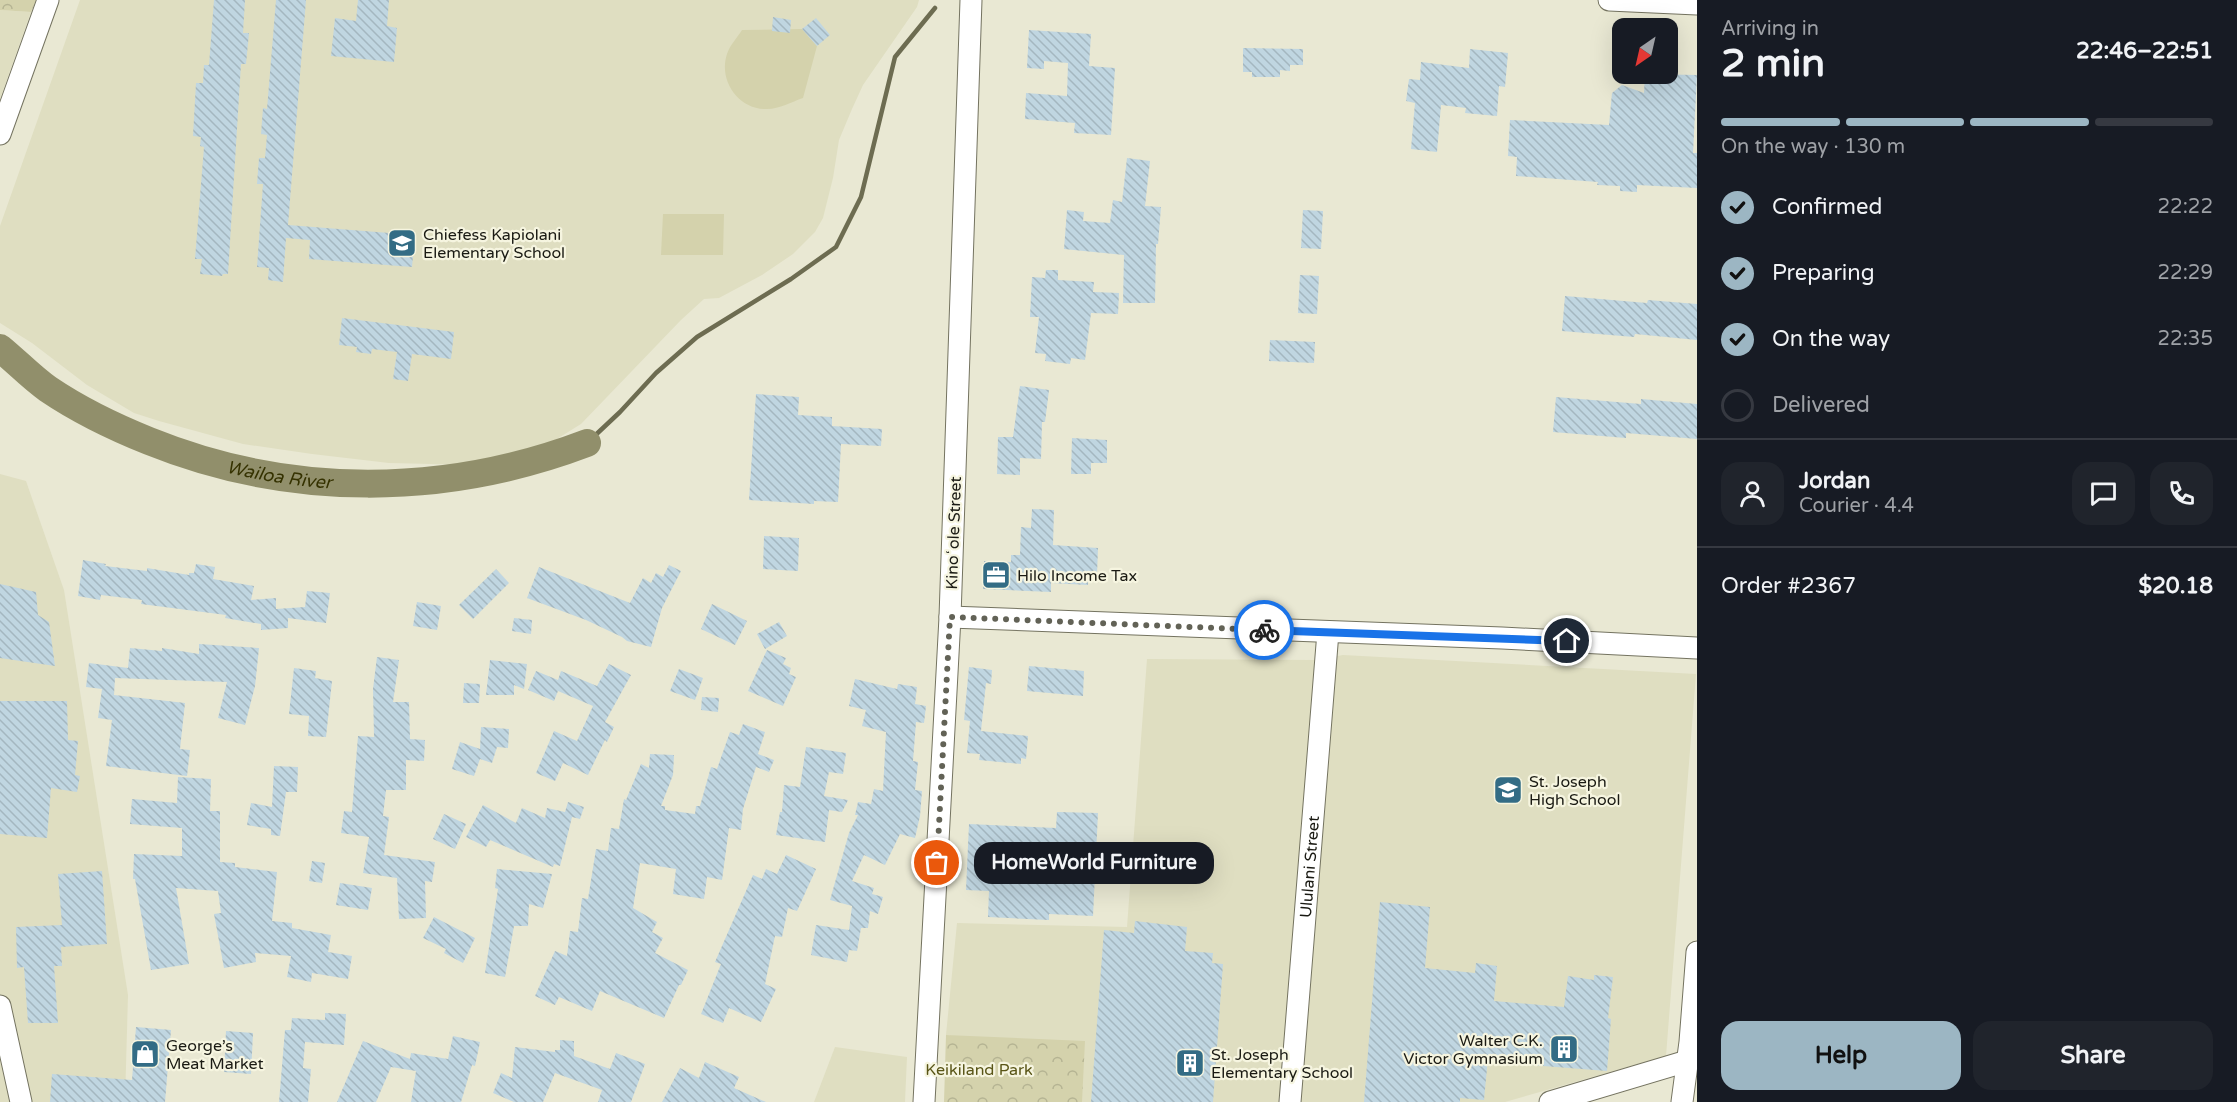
<!DOCTYPE html>
<html lang="en">
<head>
<meta charset="utf-8">
<style>
	:root { --surface:#171b24; --page:#20242c; --text:#f1f3f6; --muted:#9ea1a6; --line:#363941; --accent:#9cb6c3 }
	body { margin:0; font-family:"Varela Round",sans-serif; background:var(--page); color:var(--text); height:100vh; display:flex; flex-direction:column; font-size:22px; white-space:nowrap }
	* { box-sizing:border-box; margin:0 }
	p { font-size:20px; color:var(--muted) }
	.icon { flex:none; width:33px; height:33px; fill:none; stroke:currentColor; stroke-width:2; stroke-linecap:round; stroke-linejoin:round }
	.map { position:relative; flex:1; overflow:hidden }
	.drawer { display:flex; flex-direction:column; background:var(--surface); width:540px }
	.drawer>* { flex:none }
	.needle { width:39px; rotate:214deg }
	.buttons { position:absolute; left:1612px; top:18px; display:grid; gap:12px }
	.buttons a { display:grid; place-items:center; width:66px; height:66px; border-radius:12px; background:var(--surface); box-shadow:0 6px 24px #0002; font-size:30px }
	.pin { position:absolute; display:grid; place-items:center; width:51px; height:51px; color:#fff; margin:-26px; border:3px solid #fff; border-radius:50%; box-shadow:0 2px 6px #0007 }
	.courier { position:absolute; display:grid; place-items:center; width:60px; height:60px; margin:-30px; border:4px solid #1a73e8; border-radius:50%; background:#fff; color:#222; box-shadow:0 2px 8px #0007 }
	.bubble { position:absolute; height:42px; border-radius:18px; background:var(--surface); box-shadow:0 6px 24px #0002; font-size:20px; font-weight:700; line-height:42px; text-align:center }
	.summary em { font-style:normal; font-weight:700 }
	.summary div { display:flex; flex-direction:column-reverse }
	.summary { display:flex; align-items:center; justify-content:space-between; height:102px; padding:0 24px }
	h1 { font-size:39px; font-weight:700; line-height:45px }
	.bar { display:grid; grid-template-columns:repeat(4,1fr); gap:9px 6px; align-content:center; height:72px; padding:0 24px }
	.bar i { height:8px; border-radius:4px; background:var(--line) }
	.bar .active { background:var(--accent) }
	.bar p { grid-column:span 4 }
	.line { display:flex; align-items:center; gap:15px; padding:0 24px; border-top:2px solid var(--line) }
	.line div { flex:1 }
	.round { display:grid; place-items:center; flex:none; width:63px; height:63px; border-radius:18px; background:var(--page) }
	ol { padding:0 24px; list-style:none }
	li { display:flex; align-items:center; gap:18px; height:66px }
	li p { margin-inline-start:auto }
	li .icon { padding:6px; border-radius:50%; background:var(--accent); color:#111; stroke-width:4 }
	li:last-child { color:var(--muted) }
	li i { width:33px; height:33px; border:3px solid var(--line); border-radius:50% }
	.action { display:flex; gap:12px; margin-top:auto; padding:12px 24px }
	.action a { flex:1; height:69px; border-radius:18px; background:var(--accent); color:#111; font-size:24px; font-weight:700; line-height:69px; text-align:center }
	.action a+a { background:var(--page); color:var(--text) }
	main { display:flex; flex:1; min-height:0 }
	.map>svg:first-child { display:block }
	.built { fill:#dfdec1 }
	.green { fill:#d4d2ac }
	.park { fill:url(#park-crowns) }
	.lines { fill:none; stroke-linecap:round; stroke-linejoin:round }
	.stream { stroke:#6d6c51; stroke-width:4.5 }
	.river { stroke:#918f6b; stroke-width:28 }
	.building { fill:url(#building-back-hatch) }
	.minor-casing { stroke:#747360; stroke-width:23 }
	.minor { stroke:#fff; stroke-width:21 }
	.done { stroke:#626256; stroke-width:6; stroke-dasharray:0 10.8 }
	.route { stroke:#1a73e8; stroke-width:8 }
	.labels { text-anchor:middle; stroke-width:4.5; stroke-linejoin:round; paint-order:stroke }
	.poi-label { font-size:16px; fill:#1a1a13; stroke:#f6f5e0; text-anchor:start }
	.street-label { font-size:16px; fill:#1a1a13; stroke:#f6f5e0 }
	.park-label { font-size:16px; fill:#595517; stroke:#f6f5e0 }
	.water-label { font-size:18px; font-style:italic; fill:#353201; stroke:#f6f5e0 }
</style>
</head>
<body>
<main>
<div class="map">
<svg width="1697" height="1102" viewBox="0 0 1697 1102">
	<defs>
		<pattern id="park-crowns" width="20" height="18" patternUnits="userSpaceOnUse" patternTransform="scale(1.5)"><rect width="20" height="18" fill="#d4d2ac"/><path d="M2 6a3 3 0 1 1 6 0M12 15a3 3 0 1 1 6 0" fill="none" stroke="#b5b493"/></pattern>
		<pattern id="building-back-hatch" width="6" height="6" patternUnits="userSpaceOnUse" patternTransform="scale(1.5)"><rect width="6" height="6" fill="#c0d6e1"/><path d="M-1 5l2 2M0 0l6 6M5-1l2 2" fill="none" stroke="#a4b7c0"/></pattern>
	</defs>
	<rect width="100%" height="100%" fill="#e9e8d3"/>
	<g class="built">
		<polygon points="80,0 919,0 917,7 863,85 852,109 839,140 833,178 823,218 815,232 793,254 762,275 719,298 704,299 681,320 581,424 539,450 495,465 473,465 389,463 312,454 243,444 159,421 134,413 87,385 32,343 0,323 0,226"/>
		<polygon points="0,10 31,12 0,99"/>
		<polygon points="0,474 26,481 64,590 128,995 125,1102 0,1102"/>
		<polygon points="1343,655 1696,674 1666,1056 1505,1102 947,1102 950,1035 946,1035 957,923 1127,927 1147,659 1315,660"/>
		<polygon points="835,1047 907,1057 905,1102 814,1102"/>
	</g>
	<g class="green">
		<path d="M 802,29 L 817,46 L 803,98 C 791,102 780,109 767,109 C 739,110 718,81 727,54 C 730,45 737,38 742,30 Z"/>
		<polygon points="663,214 724,214 723,255 661,255"/>
	</g>
	<g class="park">
		<polygon points="0,0 36,0 31,12 0,10"/>
		<polygon points="946,1035 1085,1041 1082,1102 944,1102"/>
	</g>
	<g class="lines">
		<polyline class="stream" points="587,443 620,412 656,373 697,337 791,279 836,247 861,197 895,57 935,8"/>
		<path class="river" id="s1" d="M 0,348 C 16,361 31,377 48,389 C 79,410 114,427 149,441 C 290,498 445,497 587,443"/>
	</g>
	<g class="building">
		<polygon points="214,0 245,0 243,33 249,33 246,64 241,64 228,274 223,274 222,276 200,274 202,259 195,259 204,147 200,146 201,137 193,136 196,83 203,83 204,65 209,65"/>
		<polygon points="276,0 306,0 288,225 415,235 412,267 309,259 310,240 286,238 283,282 268,280 269,268 257,267 263,184 257,184 259,158 265,158 267,135 261,134 263,108 267,109"/>
		<polygon points="358,0 389,0 387,26 397,28 394,62 331,56 335,18 356,21"/>
		<polygon points="773,17 791,20 790,33 772,31"/>
		<polygon points="816,18 830,35 817,46 802,29"/>
		<polygon points="1029,30 1091,34 1089,66 1115,68 1111,135 1074,133 1075,123 1025,119 1026,93 1067,96 1068,63 1044,61 1044,69 1027,68"/>
		<polygon points="1243,48 1303,49 1303,65 1290,65 1290,71 1280,70 1280,77 1252,77 1252,72 1243,72"/>
		<polygon points="1470,49 1508,53 1505,87 1499,86 1497,116 1465,113 1466,108 1441,105 1437,152 1411,149 1415,103 1406,101 1409,79 1420,80 1421,62 1469,68"/>
		<polygon points="1645,74 1697,75 1693,153 1697,153 1697,188 1637,185 1637,192 1620,191 1620,186 1597,185 1598,182 1516,176 1517,157 1508,156 1510,120 1609,125 1612,93 1622,85 1644,93"/>
		<polygon points="1127,158 1150,161 1145,206 1161,207 1158,244 1156,244 1155,303 1123,303 1124,255 1064,249 1067,210 1084,212 1083,221 1110,223 1113,200 1122,202"/>
		<polygon points="1303,210 1323,211 1321,249 1301,248"/>
		<polygon points="1046,270 1058,270 1058,280 1094,282 1093,292 1119,293 1118,314 1091,313 1085,360 1071,358 1070,364 1045,361 1046,354 1035,353 1039,317 1030,317 1032,277 1045,278"/>
		<polygon points="1300,275 1319,276 1317,314 1298,313"/>
		<polygon points="1565,296 1647,303 1648,300 1697,304 1697,340 1635,334 1634,337 1562,331"/>
		<polygon points="342,318 454,332 451,359 412,354 408,381 393,379 397,352 372,349 371,354 356,352 357,347 339,345"/>
		<polygon points="1270,340 1315,342 1314,363 1269,361"/>
		<polygon points="1020,386 1049,390 1045,422 1042,422 1041,459 1020,458 1020,475 997,474 998,437 1013,437"/>
		<polygon points="756,394 799,397 798,415 832,417 832,426 882,429 881,446 841,444 838,502 814,501 814,504 749,500"/>
		<polygon points="1556,397 1641,404 1641,399 1697,404 1697,439 1626,433 1626,438 1553,432"/>
		<polygon points="1072,438 1107,440 1107,463 1091,463 1091,474 1071,474"/>
		<polygon points="1032,509 1054,510 1053,545 1098,548 1097,575 1088,574 1088,585 1051,583 1051,592 983,589 984,561 1011,562 1011,555 1020,555 1021,527 1031,528"/>
		<polygon points="764,536 799,538 798,571 763,569"/>
		<polygon points="83,560 106,564 105,566 147,571 147,568 189,575 189,573 194,573 196,564 215,567 213,579 254,586 251,600 276,598 276,609 305,607 307,591 330,593 326,623 288,618 288,628 261,630 261,624 225,618 226,615 141,604 142,600 101,595 100,600 78,596"/>
		<polygon points="669,565 681,571 662,608 651,647 627,641 622,637 586,620 527,598 539,567 630,603 643,578 651,583 656,573 663,577"/>
		<polygon points="496,569 509,583 473,619 459,605"/>
		<polygon points="0,584 36,592 38,615 49,622 55,666 0,658"/>
		<polygon points="417,602 441,606 437,630 413,626"/>
		<polygon points="712,604 747,621 735,645 701,629"/>
		<polygon points="514,618 532,620 531,634 512,631"/>
		<polygon points="779,622 787,636 765,649 757,634"/>
		<polygon points="199,644 259,648 255,686 245,725 218,718 227,682 115,678 114,695 185,703 180,749 190,750 187,776 106,766 112,720 98,718 102,689 86,687 89,663 128,668 130,648 162,651 162,648 199,654"/>
		<polygon points="767,650 786,658 783,664 791,668 789,674 796,677 783,706 748,691"/>
		<polygon points="377,657 399,660 393,702 409,702 410,739 425,740 424,761 406,760 406,790 386,790 383,816 389,817 384,855 435,862 432,882 425,881 426,918 399,919 397,878 363,873 369,837 341,833 344,811 352,812 358,736 374,737 373,689"/>
		<polygon points="490,660 527,664 524,689 514,685 514,695 486,695"/>
		<polygon points="609,664 631,675 605,722 614,727 607,742 605,740 588,775 563,763 555,781 536,773 554,731 577,741 593,706 558,691 554,701 528,690 536,671 558,680 561,671 597,686"/>
		<polygon points="1029,666 1084,671 1083,696 1027,691"/>
		<polygon points="969,667 992,670 991,684 986,683 981,731 1028,736 1026,759 1021,758 1021,764 979,760 980,754 967,753 970,721 964,720"/>
		<polygon points="294,668 316,671 315,678 332,681 326,737 308,736 309,716 289,714"/>
		<polygon points="679,669 703,678 695,700 670,691"/>
		<polygon points="855,679 897,689 898,684 917,687 915,704 926,706 924,723 916,722 913,761 918,762 915,790 922,791 920,816 915,838 900,834 885,865 864,855 852,881 874,888 872,894 883,897 878,914 870,911 868,928 861,928 857,951 849,950 847,962 811,955 816,925 849,930 852,906 830,900 849,833 858,815 855,815 858,802 871,804 874,789 883,791 886,732 862,726 866,710 849,706"/>
		<polygon points="464,683 480,684 479,703 463,703"/>
		<polygon points="702,697 719,698 718,712 701,710"/>
		<polygon points="0,701 67,701 68,740 78,741 75,775 80,776 77,792 51,788 47,838 0,834"/>
		<polygon points="743,724 765,732 758,754 774,760 769,772 756,767 743,809 741,830 729,828 722,880 707,877 704,899 673,894 676,869 640,863 633,908 657,922 652,932 663,938 655,953 688,970 681,985 679,985 664,1018 600,991 592,1011 559,997 555,1005 535,996 555,951 567,956 570,931 578,932 582,898 588,899 596,849 608,851 611,828 619,829 624,799 626,800 641,764 649,768 650,754 674,755 673,775 661,806 665,806 665,810 695,814 696,806 700,806 711,767 717,769 730,732 739,735"/>
		<polygon points="481,727 509,729 508,748 497,747 492,763 480,759 474,776 452,769 460,742 480,749"/>
		<polygon points="806,747 846,753 843,774 829,772 824,796 848,800 842,812 829,810 825,842 776,835 780,812 782,812 784,785 800,787"/>
		<polygon points="274,766 298,767 297,792 286,792 280,836 271,835 271,829 247,825 251,803 272,807"/>
		<polygon points="178,777 211,779 210,811 220,811 220,862 235,863 235,867 277,872 272,921 292,923 292,928 331,935 328,952 352,956 348,979 312,973 311,982 287,977 291,956 255,953 256,962 224,968 214,914 221,913 218,891 176,888 189,964 151,970 135,879 133,879 134,854 182,856 182,828 130,824 132,799 177,803"/>
		<polygon points="568,802 584,807 580,819 572,817 560,866 554,864 553,867 490,840 486,847 466,837 483,805 516,823 522,808 545,818 547,808 565,812"/>
		<polygon points="1057,812 1098,813 1093,916 1049,914 1049,920 988,917 989,891 966,890 969,824 1056,828"/>
		<polygon points="444,814 466,824 455,849 433,839"/>
		<polygon points="786,855 816,869 797,911 788,908 782,937 775,936 765,984 776,989 761,1022 729,1008 723,1023 701,1014 721,964 715,962 753,875 762,879 766,869 777,874"/>
		<polygon points="312,861 325,863 322,883 309,881"/>
		<polygon points="497,869 552,874 543,908 529,904 528,926 514,926 505,977 485,973 498,889 495,888"/>
		<polygon points="102,871 107,944 61,947 62,966 54,966 58,1023 28,1023 24,967 17,968 16,927 62,925 58,874"/>
		<polygon points="340,883 372,888 368,910 336,905"/>
		<polygon points="1380,902 1430,907 1425,968 1475,973 1476,963 1497,966 1494,1001 1564,1007 1568,976 1594,980 1594,975 1613,977 1608,1018 1611,1019 1607,1071 1518,1064 1518,1060 1488,1058 1484,1100 1460,1098 1460,1102 1364,1102"/>
		<polygon points="434,917 475,938 463,963 444,953 446,949 423,938"/>
		<polygon points="1135,921 1187,927 1185,951 1213,953 1212,963 1223,964 1213,1102 1091,1102 1104,930 1134,933"/>
		<polygon points="325,1013 346,1014 344,1045 305,1042 303,1068 311,1069 308,1102 279,1102 285,1030 291,1030 292,1018 325,1020"/>
		<polygon points="136,1027 171,1030 165,1102 50,1102 52,1074 132,1080"/>
		<polygon points="226,1031 253,1033 251,1074 224,1072"/>
		<polygon points="453,1036 480,1042 475,1066 472,1065 461,1102 411,1102 416,1071 391,1067 376,1102 337,1102 363,1041 410,1059 411,1053 448,1059"/>
		<polygon points="560,1040 574,1041 574,1056 610,1069 616,1053 645,1064 631,1102 598,1102 602,1090 555,1073 543,1102 514,1102 493,1093 501,1073 512,1078 515,1047 555,1052 555,1050 560,1050"/>
		<polygon points="705,1062 739,1077 734,1088 766,1102 662,1102 680,1068 699,1078"/>
	</g>
	<g class="lines">
		<g class="minor-casing">
			<g id="minor">
				<polyline points="1609,0 1697,4"/>
				<polyline points="0,134 48,0"/>
				<polyline points="950,617 1502,638 1697,648"/>
				<polyline points="0,1006 21,1102"/>
				<polyline points="924,1102 950,617 971,0"/>
				<path id="s2" d="M 1290,1102 L 1328,632"/>
				<polyline points="1550,1102 1697,1058"/>
				<polyline points="1682,1102 1690,1042 1697,952"/>
			</g>
		</g>
		<use href="#minor" class="minor"/>
	</g>
	<g class="lines">
		<polyline class="done" points="937,863 950,617 1264,630"/>
		<polyline class="route" points="1264,630 1567,641"/>
	</g>
	<defs>
		<g id="school-square" transform="scale(1.5)"><rect x="-9" y="-9" width="18" height="18" rx="4" fill="#336c85" stroke="#f6f5e0"/><path d="M0-5L7-2L0 1L-7-2ZM-4 1L0 2.5L4 1V4Q0 6-4 4Z" fill="#fff"/></g>
		<g id="office-square" transform="scale(1.5)"><rect x="-9" y="-9" width="18" height="18" rx="4" fill="#336c85" stroke="#f6f5e0"/><path d="M-6-3h4V-5.5h4V-3h4V5H-6ZM-1-4.5V-3h2v-1.5ZM-6 0V1H6V0Z" fill="#fff"/></g>
		<g id="building-square" transform="scale(1.5)"><rect x="-9" y="-9" width="18" height="18" rx="4" fill="#336c85" stroke="#f6f5e0"/><path d="M-4-6H4V6H1V3H-1V6H-4ZM-2.5-4.3h1.7v1.8h-1.7ZM.8-4.3h1.7v1.8H.8ZM-2.5-1h1.7V.8h-1.7ZM.8-1h1.7V.8H.8Z" fill="#fff"/></g>
		<g id="shop-square" transform="scale(1.5)"><rect x="-9" y="-9" width="18" height="18" rx="4" fill="#336c85" stroke="#f6f5e0"/><path d="M-5-2.5h2.3a2.7 3.5 0 0 1 5.4 0H5L5.5 6h-11ZM-1.5-2.5h3a1.5 2.3 0 0 0-3 0Z" fill="#fff"/></g>
	</defs>
	<g fill-rule="evenodd">
		<use href="#school-square" x="402" y="243"/>
		<use href="#office-square" x="996" y="575"/>
		<use href="#school-square" x="1508" y="790"/>
		<use href="#building-square" x="1564" y="1049"/>
		<use href="#shop-square" x="145" y="1054"/>
		<use href="#building-square" x="1190" y="1063"/>
	</g>
	<g class="labels">
		<g class="poi-label">
			<text x="423" y="240">Chiefess Kapiolani<tspan x="423" dy="18">Elementary School</tspan></text>
			<text x="1017" y="581">Hilo Income Tax</text>
			<text x="1529" y="787">St. Joseph<tspan x="1529" dy="18">High School</tspan></text>
			<text x="1543" y="1046" text-anchor="end">Walter C.K.<tspan x="1543" dy="18">Victor Gymnasium</tspan></text>
			<text x="166" y="1051">George’s<tspan x="166" dy="18">Meat Market</tspan></text>
			<text x="1211" y="1060">St. Joseph<tspan x="1211" dy="18">Elementary School</tspan></text>
		</g>
		<g class="street-label">
			<text transform="translate(953 533) rotate(-88)" y="6">Kinoʻole Street</text>
			<text dy="6" stroke="none"><textPath href="#s2" startOffset="236">Ululani Street</textPath></text>
		</g>
		<g class="park-label">
			<text x="979" y="1075">Keikiland Park</text>
		</g>
		<g class="water-label">
			<text dy="6" stroke="none"><textPath href="#s1" startOffset="312">Wailoa River</textPath></text>
		</g>
	</g>
</svg>
<div class="buttons">
<a><svg class="needle" viewBox="-14 -14 28 28"><path d="M0-13l5 13h-10z" fill="#e53935"/><path d="M0 13l5-13h-10z" fill="#9ea1a6"/></svg></a>
</div>
<div class="pin" style="left:937px;top:863px;background:#ea580c"><svg class="icon" aria-label="bag" viewBox="0 0 24 24"><path d="M5 8h14l-1 12H6zM9 8a3 3 0 0 1 6 0"/></svg></div>
<div class="pin" style="left:1567px;top:641px;background:#1f2937"><svg class="icon" aria-label="home" viewBox="0 0 24 24"><path d="M3 11l9-7 9 7M6 9v11h12V9"/></svg></div>
<div class="courier" style="left:1264px;top:630px"><svg class="icon" aria-label="bike" viewBox="0 0 24 24"><circle cx="6" cy="16" r="4"/><circle cx="18" cy="16" r="4"/><path d="M6 16l4-8h5l3 8M10 8l3 8H6M13 5h3"/></svg></div>
<div class="bubble" style="left:974px;top:842px;width:240px">HomeWorld Furniture</div>
</div>
<section class="drawer">
<div class="summary"><div><h1>2 min</h1><p>Arriving in</p></div><em>22:46–22:51</em></div>
<div class="bar"><i class="active"></i><i class="active"></i><i class="active"></i><i></i><p>On the way · 130 m</p></div>
<ol>
<li><svg class="icon" aria-label="check" viewBox="0 0 24 24"><path d="M5 12l5 5 9-10"/></svg>Confirmed<p>22:22</p></li>
<li><svg class="icon" aria-label="check" viewBox="0 0 24 24"><path d="M5 12l5 5 9-10"/></svg>Preparing<p>22:29</p></li>
<li><svg class="icon" aria-label="check" viewBox="0 0 24 24"><path d="M5 12l5 5 9-10"/></svg>On the way<p>22:35</p></li>
<li><i></i>Delivered</li>
</ol>
<div class="line" style="height:108px"><a class="round"><svg class="icon" aria-label="person" viewBox="0 0 24 24"><circle cx="12" cy="8" r="4"/><path d="M4 21q1-7 8-7t8 7"/></svg></a><div><b>Jordan</b><p>Courier · 4.4</p></div><a class="round"><svg class="icon" aria-label="chat" viewBox="0 0 24 24"><path d="M4 5h16v11H9l-5 4z"/></svg></a><a class="round"><svg class="icon" aria-label="phone" viewBox="0 0 24 24"><path d="M5 4h4l2 5-3 2q2 4 5 5l2-3 5 2v4C11 20 4 13 5 4z"/></svg></a></div>
<div class="line" style="height:78px"><div>Order #2367</div><b>$20.18</b></div>
<div class="action"><a>Help</a><a>Share</a></div>
</section>
</main>
</body>
</html>
